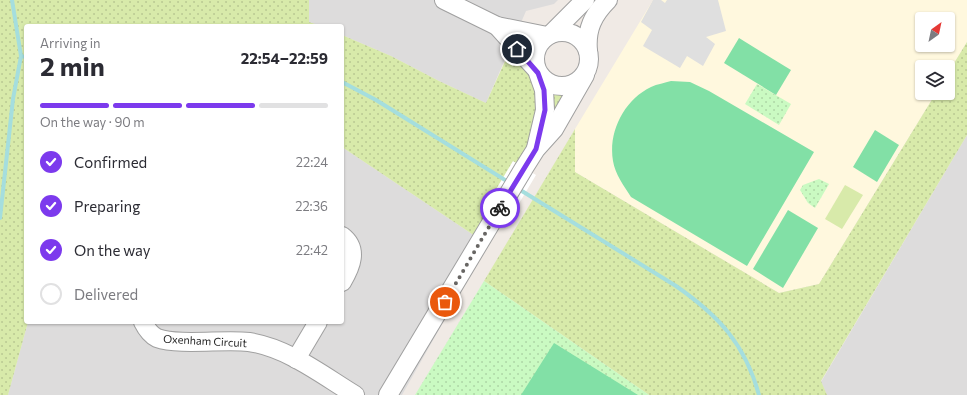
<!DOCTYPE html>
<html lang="en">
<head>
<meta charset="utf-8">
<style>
	:root { --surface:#fff; --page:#f2f2f3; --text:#2b2b33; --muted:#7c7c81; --line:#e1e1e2; --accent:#7c3aed }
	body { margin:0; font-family:Commissioner,sans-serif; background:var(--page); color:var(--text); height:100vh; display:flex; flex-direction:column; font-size:15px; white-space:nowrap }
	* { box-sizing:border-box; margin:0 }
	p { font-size:13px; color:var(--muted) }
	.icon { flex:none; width:22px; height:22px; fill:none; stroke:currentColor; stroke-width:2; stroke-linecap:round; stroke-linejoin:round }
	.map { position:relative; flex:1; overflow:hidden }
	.panel { position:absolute; left:24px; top:24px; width:320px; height:300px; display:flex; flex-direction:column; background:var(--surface); border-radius:4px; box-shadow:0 1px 3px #0004 }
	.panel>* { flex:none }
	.needle { width:26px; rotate:33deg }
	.controls { position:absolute; left:915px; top:12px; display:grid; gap:8px }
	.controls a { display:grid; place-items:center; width:40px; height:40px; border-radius:4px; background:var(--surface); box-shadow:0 1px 3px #0004; font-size:20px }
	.pin { position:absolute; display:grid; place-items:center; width:34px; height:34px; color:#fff; margin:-17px; border:2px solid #fff; border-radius:50%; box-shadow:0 1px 4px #0007 }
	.courier { position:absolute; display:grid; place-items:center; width:40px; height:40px; margin:-20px; border:3px solid #7c3aed; border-radius:50%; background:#fff; color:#222; box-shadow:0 1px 5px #0007 }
	.summary em { font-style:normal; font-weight:700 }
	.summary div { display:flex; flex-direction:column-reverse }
	.summary { display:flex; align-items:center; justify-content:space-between; height:68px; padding:0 16px }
	h1 { font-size:26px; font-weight:700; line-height:30px }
	.bar { display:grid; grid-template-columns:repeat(4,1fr); gap:6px 4px; align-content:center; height:48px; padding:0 16px }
	.bar i { height:5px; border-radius:3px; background:var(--line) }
	.bar .current { background:var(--accent) }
	.bar p { grid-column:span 4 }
	ol { padding:0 16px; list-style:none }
	li { display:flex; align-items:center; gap:12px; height:44px }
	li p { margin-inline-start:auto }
	li .icon { padding:4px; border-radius:50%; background:var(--accent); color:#fff; stroke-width:4 }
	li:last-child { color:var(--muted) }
	li i { width:22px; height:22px; border:2px solid var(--line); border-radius:50% }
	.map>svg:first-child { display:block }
	.residential { fill:#dddcdc }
	.education { fill:#fff8de; fill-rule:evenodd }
	.grass { fill:url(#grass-dots) }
	.park { fill:url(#park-dots) }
	.garden { fill:#d8eaaa }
	.pitch { fill:#82e0a6 }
	.parking { fill:#dfdfdf }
	.pier { fill:#fff }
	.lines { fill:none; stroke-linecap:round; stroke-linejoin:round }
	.stream { stroke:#a5dede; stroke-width:4 }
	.minor-casing { stroke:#a0a0a0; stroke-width:20 }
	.minor { stroke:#fff; stroke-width:18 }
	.done { stroke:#686664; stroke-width:4; stroke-dasharray:0 7.2 }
	.route { stroke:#7c3aed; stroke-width:5 }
	.labels { text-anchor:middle; stroke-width:3; stroke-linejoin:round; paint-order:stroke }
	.street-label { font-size:11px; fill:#1f1f1f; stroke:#fff }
</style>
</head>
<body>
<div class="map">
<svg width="967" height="395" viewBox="0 0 967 395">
	<defs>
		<pattern id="grass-dots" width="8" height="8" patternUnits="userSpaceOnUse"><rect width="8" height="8" fill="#d8eaaa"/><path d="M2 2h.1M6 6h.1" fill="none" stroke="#b9c892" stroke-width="1.8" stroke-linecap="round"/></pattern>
		<pattern id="park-dots" width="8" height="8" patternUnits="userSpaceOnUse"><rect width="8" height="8" fill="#cafac2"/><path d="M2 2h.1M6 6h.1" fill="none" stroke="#add6a6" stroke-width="1.8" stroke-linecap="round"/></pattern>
	</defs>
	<rect width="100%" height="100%" fill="#f0eae5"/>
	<g class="residential">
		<polygon points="309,0 558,0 554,4 526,11 486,103 439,81 391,56 342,35 342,26 321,26 309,22"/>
		<polygon points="967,135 967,395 827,395 821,382"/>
		<polygon points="342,147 484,242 479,259 402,395 8,395 28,322 342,322"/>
	</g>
	<path class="education" d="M 653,0 L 967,0 L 967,42 L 948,73 L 948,67 L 922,67 L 922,93 L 936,93 L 819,284 L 779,293 L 575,172 L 575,129 ZM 922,19 L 948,19 L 948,45 L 922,45 Z"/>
	<g class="grass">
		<polygon points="0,0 309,0 309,22 321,26 26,26 26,322 28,322 8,395 0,395"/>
		<polygon points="342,35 391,56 439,81 486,103 507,57 574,93 484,242 342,147"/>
		<polygon points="967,42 967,135 821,381 827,395 649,395 484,281 575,129 575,172 779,293 819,284 936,93 948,93 948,73"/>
	</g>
	<g class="park">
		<polygon points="757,84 791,104 779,125 745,104"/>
		<polygon points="819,179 829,184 815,208 808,203 800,190 803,185"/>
		<polygon points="484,281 649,395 415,395"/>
	</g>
	<polygon class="garden" points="845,185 863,195 842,229 825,219"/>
	<g class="pitch">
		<polygon points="739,38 791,70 776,95 724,63"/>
		<path d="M 671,81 L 690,82 L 709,91 L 814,152 L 747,266 L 631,197 C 624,186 615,174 613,161 C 608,132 624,100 651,87 C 657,84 665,83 671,81 Z"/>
		<polygon points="875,130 899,145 877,182 853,167"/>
		<polygon points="788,210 818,228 783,288 753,269"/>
		<polygon points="554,343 638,395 521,395"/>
	</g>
	<polygon class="parking" points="653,0 661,0 665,3 667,0 718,0 726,31 706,37 715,44 703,66 687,56 680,68 643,46 652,30 641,22"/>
	<polygon class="pier" points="513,161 536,175 515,210 492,196"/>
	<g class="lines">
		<g class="stream">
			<polyline points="12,0 21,56 26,57"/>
			<polyline points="342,82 376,100 510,183"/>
			<path d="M 517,188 L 676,286 C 719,316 745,344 759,395"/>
			<polyline points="0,218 13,99 21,56"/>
		</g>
		<g class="minor-casing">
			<g id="minor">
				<polyline points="444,0 497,26 547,36"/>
				<polyline points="497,26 536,69"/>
				<circle cx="562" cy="59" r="27"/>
				<polyline points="551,34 585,0"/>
				<path d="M 588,51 C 586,29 593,15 608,0"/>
				<polyline points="536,148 545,110 544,90 538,73"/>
				<path d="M 342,236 C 359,249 351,267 342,282"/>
				<path d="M 143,322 C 146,328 151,335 157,338 C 180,346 223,339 249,342 C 288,348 322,375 355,395"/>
				<polyline points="296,359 318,322"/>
				<polyline points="388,395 524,168 536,149 554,129 585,75"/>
			</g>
		</g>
		<use href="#minor" class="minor"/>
	</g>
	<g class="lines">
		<polyline class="done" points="445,302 500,208"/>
		<polyline class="route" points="500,208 536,149 545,110 544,90 538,73 517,49"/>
	</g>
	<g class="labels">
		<g class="street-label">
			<text transform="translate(205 341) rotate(3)" y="4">Oxenham Circuit</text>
		</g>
	</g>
</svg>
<div class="controls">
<a><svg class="needle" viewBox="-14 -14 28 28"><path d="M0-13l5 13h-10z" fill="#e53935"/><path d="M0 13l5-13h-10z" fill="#7c7c81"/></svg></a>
<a><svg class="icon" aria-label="layers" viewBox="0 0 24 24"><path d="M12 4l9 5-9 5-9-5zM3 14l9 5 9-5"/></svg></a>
</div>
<div class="pin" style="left:445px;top:302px;background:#ea580c"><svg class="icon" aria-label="bag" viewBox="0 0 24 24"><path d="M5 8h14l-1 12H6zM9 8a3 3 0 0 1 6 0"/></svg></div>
<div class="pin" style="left:517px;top:49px;background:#1f2937"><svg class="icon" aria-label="home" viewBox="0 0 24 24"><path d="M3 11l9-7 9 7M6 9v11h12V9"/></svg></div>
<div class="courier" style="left:500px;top:208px"><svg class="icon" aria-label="bike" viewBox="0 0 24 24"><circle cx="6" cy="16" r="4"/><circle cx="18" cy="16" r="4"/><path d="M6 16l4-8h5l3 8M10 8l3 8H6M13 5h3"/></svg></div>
<section class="panel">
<div class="summary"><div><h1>2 min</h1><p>Arriving in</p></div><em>22:54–22:59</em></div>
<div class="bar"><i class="current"></i><i class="current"></i><i class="current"></i><i></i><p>On the way · 90 m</p></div>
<ol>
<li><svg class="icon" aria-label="check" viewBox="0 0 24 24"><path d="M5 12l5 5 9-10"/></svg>Confirmed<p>22:24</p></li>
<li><svg class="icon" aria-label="check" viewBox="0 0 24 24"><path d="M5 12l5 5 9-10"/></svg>Preparing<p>22:36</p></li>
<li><svg class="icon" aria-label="check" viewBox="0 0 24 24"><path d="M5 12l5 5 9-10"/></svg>On the way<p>22:42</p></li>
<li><i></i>Delivered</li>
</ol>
</section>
</div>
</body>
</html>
